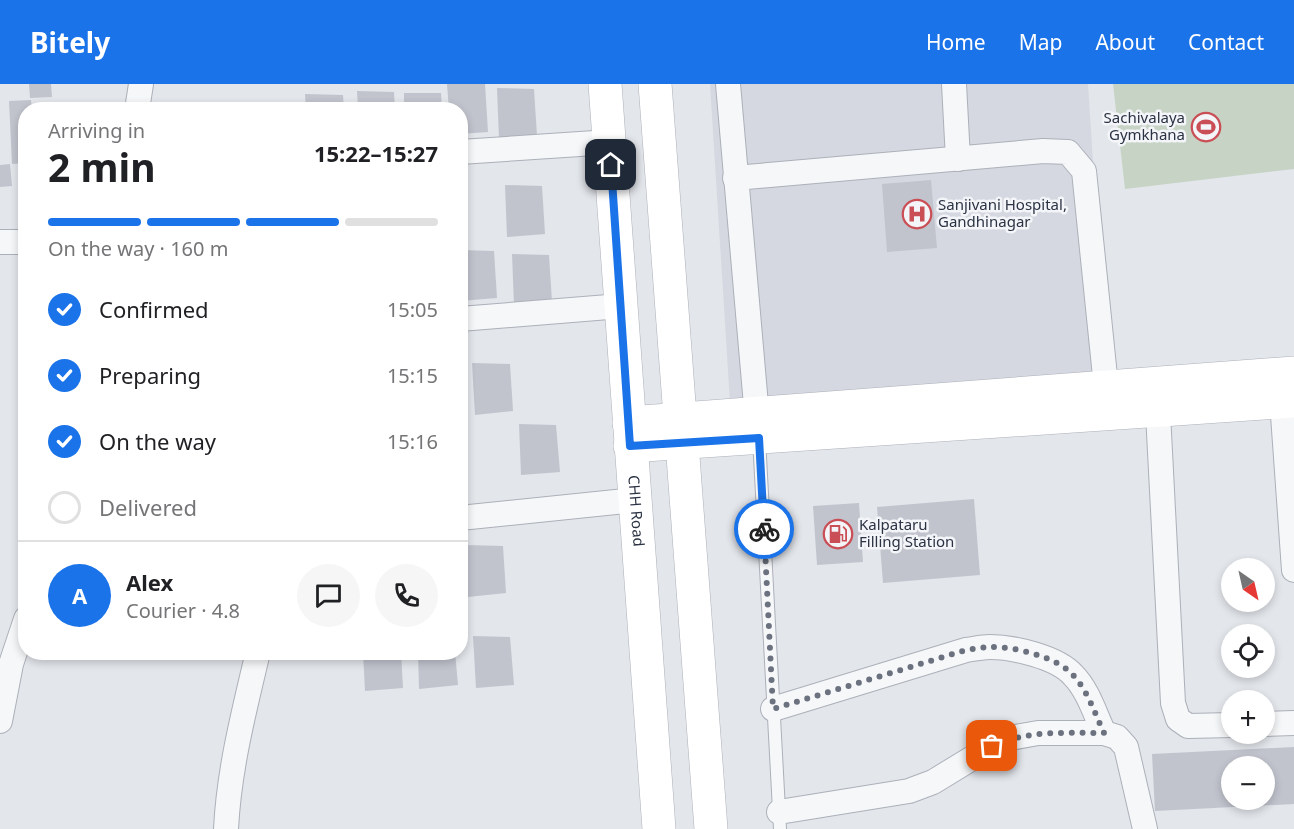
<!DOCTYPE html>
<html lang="en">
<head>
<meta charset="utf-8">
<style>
	:root { --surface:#fff; --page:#f6f6f6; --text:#202124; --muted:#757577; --line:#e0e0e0; --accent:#1a73e8 }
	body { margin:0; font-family:"Noto Sans",sans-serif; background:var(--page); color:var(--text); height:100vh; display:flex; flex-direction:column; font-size:22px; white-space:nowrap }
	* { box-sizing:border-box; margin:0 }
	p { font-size:20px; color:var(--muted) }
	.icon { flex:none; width:33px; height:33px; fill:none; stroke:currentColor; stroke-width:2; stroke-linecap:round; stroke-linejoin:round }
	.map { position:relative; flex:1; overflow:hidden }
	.details { position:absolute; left:18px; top:18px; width:450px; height:558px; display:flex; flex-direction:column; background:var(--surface); border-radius:24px; box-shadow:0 3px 9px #0003 }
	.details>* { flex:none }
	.needle { width:39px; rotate:146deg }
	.buttons { position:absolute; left:1221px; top:474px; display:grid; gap:12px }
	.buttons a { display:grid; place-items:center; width:54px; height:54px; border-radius:50%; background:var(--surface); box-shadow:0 3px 9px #0003; font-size:30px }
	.pin { position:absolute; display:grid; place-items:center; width:51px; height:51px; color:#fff; margin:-26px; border-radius:12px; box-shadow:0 3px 9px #0006 }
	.courier { position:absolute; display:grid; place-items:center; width:60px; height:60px; margin:-30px; border:4px solid #1a73e8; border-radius:50%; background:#fff; color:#222; box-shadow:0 2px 8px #0007 }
	.summary em { font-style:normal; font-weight:700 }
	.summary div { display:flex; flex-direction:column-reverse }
	.summary { display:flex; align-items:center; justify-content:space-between; height:102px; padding:0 30px }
	h1 { font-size:39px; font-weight:700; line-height:45px }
	.bar { display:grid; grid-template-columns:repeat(4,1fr); gap:9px 6px; align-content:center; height:72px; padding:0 30px }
	.bar i { height:8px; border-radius:4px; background:var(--line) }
	.bar .current { background:var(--accent) }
	.bar p { grid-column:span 4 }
	.line { display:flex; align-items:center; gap:15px; padding:0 30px; border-top:2px solid var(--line) }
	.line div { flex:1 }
	.round { display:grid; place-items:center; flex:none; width:63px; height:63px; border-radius:32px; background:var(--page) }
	ol { padding:0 30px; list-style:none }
	li { display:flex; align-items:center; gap:18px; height:66px }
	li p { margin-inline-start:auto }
	li .icon { padding:6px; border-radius:50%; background:var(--accent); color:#fff; stroke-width:4 }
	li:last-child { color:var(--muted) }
	li i { width:33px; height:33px; border:3px solid var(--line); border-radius:50% }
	header { display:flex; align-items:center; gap:36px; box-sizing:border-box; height:84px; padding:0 30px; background:var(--accent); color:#fff }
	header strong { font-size:28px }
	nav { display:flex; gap:33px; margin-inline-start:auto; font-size:21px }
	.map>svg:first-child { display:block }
	.built { fill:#d5d8e0 }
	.green { fill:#c7d4c5 }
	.building { fill:#c1c4cd; fill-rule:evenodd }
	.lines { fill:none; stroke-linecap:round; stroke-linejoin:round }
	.lane-casing { stroke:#acb0b9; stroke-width:14 }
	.street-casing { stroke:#acb0b9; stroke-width:26 }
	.secondary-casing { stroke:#acb0b9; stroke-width:34 }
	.lane { stroke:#f6f7f9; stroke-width:12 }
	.street { stroke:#f6f7f9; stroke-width:24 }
	.secondary { stroke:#fff; stroke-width:33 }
	.done { stroke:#6b717e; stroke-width:6; stroke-dasharray:0 10.8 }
	.route { stroke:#1a73e8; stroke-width:8 }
	.labels { text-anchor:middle; stroke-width:5; stroke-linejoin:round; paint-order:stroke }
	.poi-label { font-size:15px; fill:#2b3243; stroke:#f3f5f8; text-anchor:start }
	.street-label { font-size:15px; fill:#2b3243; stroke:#f3f5f8 }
</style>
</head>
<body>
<header>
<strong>Bitely</strong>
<nav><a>Home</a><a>Map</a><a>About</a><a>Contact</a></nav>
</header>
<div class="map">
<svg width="1294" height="745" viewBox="0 0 1294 745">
	<rect width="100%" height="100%" fill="#e3e6eb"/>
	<polygon class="built" points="710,0 1088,0 1107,293 730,319"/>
	<polygon class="green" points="1113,0 1294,0 1294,85 1125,105"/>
	<g class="building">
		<polygon points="29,0 51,0 52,13 30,14"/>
		<polygon points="447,0 485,0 488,48 460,50 460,26 449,26"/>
		<polygon points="497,4 534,5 537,52 499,55"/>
		<polygon points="357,7 394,8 395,26 358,26"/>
		<polygon points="404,9 441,9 442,26 404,26"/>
		<polygon points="305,10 343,11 344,26 306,26"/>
		<polygon points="31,16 32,26 26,26 26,79 12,80 9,17"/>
		<polygon points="10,80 12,102 0,103 0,81"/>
		<polygon points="931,96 937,164 887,168 882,100"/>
		<polygon points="505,101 542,102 545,150 507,153"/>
		<polygon points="460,166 494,167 497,214 460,217"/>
		<polygon points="512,170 549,171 552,218 514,221"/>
		<polygon points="460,267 463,267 467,315 460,315"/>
		<polygon points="472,279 510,280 513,327 475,331"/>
		<polygon points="519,340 556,341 560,388 521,391"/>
		<polygon points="974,415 980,491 883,499 877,423"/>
		<polygon points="859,419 863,478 817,481 813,422"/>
		<polygon points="465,461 503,462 506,509 468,513"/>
		<polygon points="473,552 510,553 514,601 476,604"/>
		<polygon points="363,568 401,568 403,604 365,607"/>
		<polygon points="418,568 455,568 458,601 419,605"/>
		<path d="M 1294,663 L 1294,720 L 1155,727 L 1152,670 ZM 1232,682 L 1264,682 L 1264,716 L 1232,716 Z"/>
	</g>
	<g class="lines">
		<g class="lane-casing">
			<polyline id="lane" points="759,354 780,745"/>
		</g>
		<g class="street-casing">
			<g id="street">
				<polyline points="728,0 758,344"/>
				<polyline points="954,0 958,75"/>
				<polyline points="137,26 141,0"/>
				<polyline points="460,68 610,58"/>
				<polyline points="735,94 1043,67 1068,68 1084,87 1106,302"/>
				<polyline points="0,158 26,158"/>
				<polyline points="460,235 621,222"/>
				<polyline points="1281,303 1294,486"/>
				<polyline points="1157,310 1173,619 1178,635 1188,642 1232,641"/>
				<polyline points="460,434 635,416"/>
				<path d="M 773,625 L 966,566 C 974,565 982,563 990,563 C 1013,563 1057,573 1073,591 C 1088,606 1095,630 1104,649"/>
				<polyline points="0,637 11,580 26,535"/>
				<polyline points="1264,640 1294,639"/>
				<polyline points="779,728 909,707 933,698 992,662 1010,654 1038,649 1104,649 1117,653 1126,663 1145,745"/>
				<path d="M 226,745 C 229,685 244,627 258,568"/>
			</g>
		</g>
		<g class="secondary-casing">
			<g id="secondary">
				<path id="s1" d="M 605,0 L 659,745"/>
				<polyline points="655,0 711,745"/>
				<polyline points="629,339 1294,289"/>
				<polyline points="630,362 1294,317"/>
			</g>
		</g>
		<use href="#lane" class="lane"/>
		<use href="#street" class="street"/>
		<use href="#secondary" class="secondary"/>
	</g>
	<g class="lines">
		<path class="done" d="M 764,445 L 773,625 L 966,566 C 974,565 982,563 990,563 C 1013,562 1057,573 1073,591 C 1088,607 1095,630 1104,649 C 1065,649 1028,646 992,662"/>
		<polyline class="route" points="611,81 630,362 759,354 764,445"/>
	</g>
	<defs>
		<g id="stadium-ring" transform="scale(1.5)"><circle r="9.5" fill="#f3f5f8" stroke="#ca4e55" stroke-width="1.5"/><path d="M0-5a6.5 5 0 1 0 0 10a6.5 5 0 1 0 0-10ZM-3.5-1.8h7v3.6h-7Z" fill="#ca4e55"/></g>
		<g id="hospital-ring" transform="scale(1.5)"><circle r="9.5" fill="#f3f5f8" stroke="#ca4e55" stroke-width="1.5"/><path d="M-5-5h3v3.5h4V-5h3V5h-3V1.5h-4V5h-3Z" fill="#ca4e55"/></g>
		<g id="fuel-ring" transform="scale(1.5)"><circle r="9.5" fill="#f3f5f8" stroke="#ca4e55" stroke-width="1.5"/><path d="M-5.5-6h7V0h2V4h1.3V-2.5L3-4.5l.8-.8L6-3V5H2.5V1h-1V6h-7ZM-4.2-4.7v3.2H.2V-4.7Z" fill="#ca4e55"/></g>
	</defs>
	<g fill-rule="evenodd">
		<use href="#stadium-ring" x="1206" y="43"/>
		<use href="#hospital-ring" x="917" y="130"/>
		<use href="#fuel-ring" x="838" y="450"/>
	</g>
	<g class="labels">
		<g class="poi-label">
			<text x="1185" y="39" text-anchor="end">Sachivalaya<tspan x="1185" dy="17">Gymkhana</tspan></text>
			<text x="938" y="126">Sanjivani Hospital,<tspan x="938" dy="17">Gandhinagar</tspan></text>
			<text x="859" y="446">Kalpataru<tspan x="859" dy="17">Filling Station</tspan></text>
		</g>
		<g class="street-label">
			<text dy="5" stroke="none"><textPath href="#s1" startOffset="428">CHH Road</textPath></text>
		</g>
	</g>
</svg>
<div class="buttons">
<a><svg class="needle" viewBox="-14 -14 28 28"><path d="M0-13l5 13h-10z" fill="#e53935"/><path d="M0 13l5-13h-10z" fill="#757577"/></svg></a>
<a><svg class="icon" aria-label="locate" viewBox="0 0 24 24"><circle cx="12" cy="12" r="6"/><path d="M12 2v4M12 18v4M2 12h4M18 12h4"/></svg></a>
<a>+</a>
<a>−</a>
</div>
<div class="pin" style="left:992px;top:662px;background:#ea580c"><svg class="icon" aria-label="bag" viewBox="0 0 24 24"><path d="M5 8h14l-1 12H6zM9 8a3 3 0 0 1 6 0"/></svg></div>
<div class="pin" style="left:611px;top:81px;background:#1f2937"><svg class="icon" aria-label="home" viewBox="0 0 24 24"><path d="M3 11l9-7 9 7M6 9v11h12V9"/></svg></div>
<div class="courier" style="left:764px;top:445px"><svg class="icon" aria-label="bike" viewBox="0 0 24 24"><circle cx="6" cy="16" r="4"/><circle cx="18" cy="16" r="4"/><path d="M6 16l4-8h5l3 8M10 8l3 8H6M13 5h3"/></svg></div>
<section class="details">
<div class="summary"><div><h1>2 min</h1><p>Arriving in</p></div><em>15:22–15:27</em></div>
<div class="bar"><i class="current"></i><i class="current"></i><i class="current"></i><i></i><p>On the way · 160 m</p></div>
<ol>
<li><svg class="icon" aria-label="check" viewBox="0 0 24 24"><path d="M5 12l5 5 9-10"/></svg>Confirmed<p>15:05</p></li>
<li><svg class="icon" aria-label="check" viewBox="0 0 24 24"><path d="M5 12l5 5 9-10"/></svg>Preparing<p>15:15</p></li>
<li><svg class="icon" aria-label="check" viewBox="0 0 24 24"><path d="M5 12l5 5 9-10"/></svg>On the way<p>15:16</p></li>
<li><i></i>Delivered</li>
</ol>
<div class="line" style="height:108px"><b class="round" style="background:var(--accent);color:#fff">A</b><div><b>Alex</b><p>Courier · 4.8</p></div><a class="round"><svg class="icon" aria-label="chat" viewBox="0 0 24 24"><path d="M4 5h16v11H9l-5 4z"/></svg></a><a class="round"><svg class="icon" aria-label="phone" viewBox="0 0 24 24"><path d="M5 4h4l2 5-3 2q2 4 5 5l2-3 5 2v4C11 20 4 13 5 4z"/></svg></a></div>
</section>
</div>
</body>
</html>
